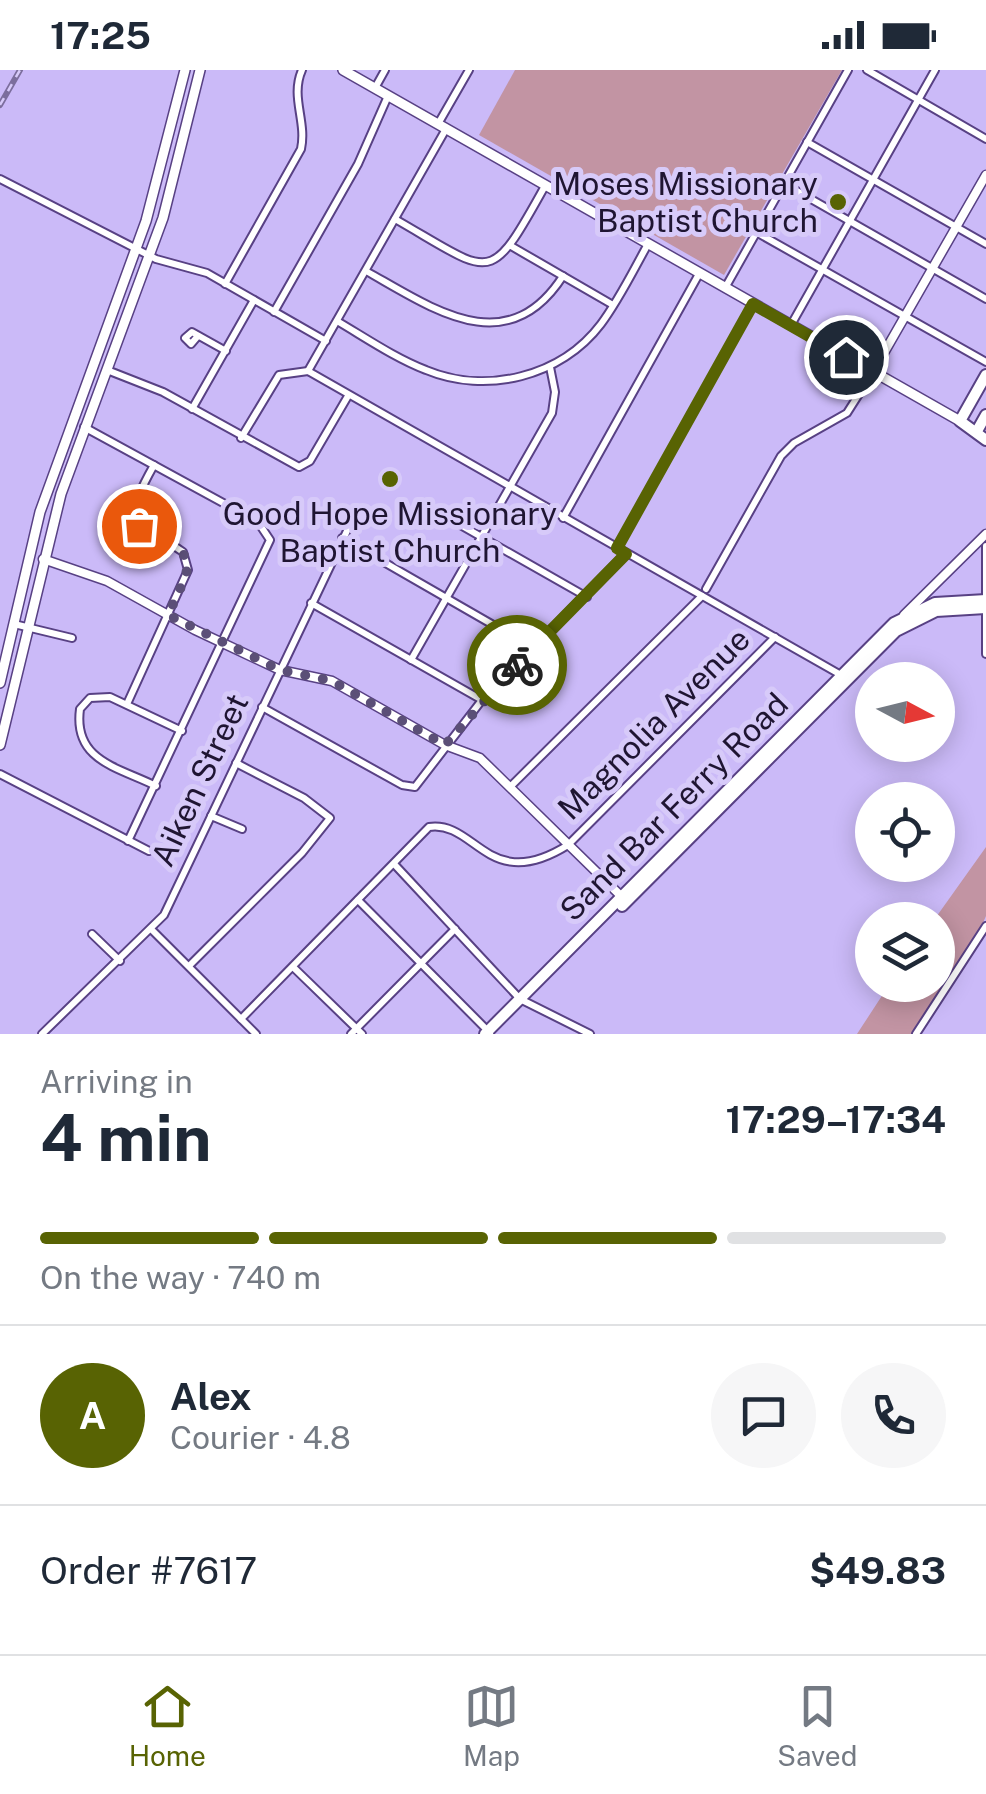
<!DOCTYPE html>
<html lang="en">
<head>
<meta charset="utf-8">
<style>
	:root { --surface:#fff; --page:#f6f6f7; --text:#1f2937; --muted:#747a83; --line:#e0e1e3; --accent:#586303 }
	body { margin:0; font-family:"Public Sans",sans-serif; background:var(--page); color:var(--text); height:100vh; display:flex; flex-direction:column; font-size:38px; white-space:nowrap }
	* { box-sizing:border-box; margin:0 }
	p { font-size:32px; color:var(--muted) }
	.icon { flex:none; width:55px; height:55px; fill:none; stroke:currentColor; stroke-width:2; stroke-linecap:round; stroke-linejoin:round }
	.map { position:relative; height:964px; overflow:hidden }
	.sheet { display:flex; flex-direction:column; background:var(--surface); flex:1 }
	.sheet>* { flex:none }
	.needle { width:65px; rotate:97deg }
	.buttons { position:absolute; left:855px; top:592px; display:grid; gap:20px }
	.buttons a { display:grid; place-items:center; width:100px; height:100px; border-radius:50%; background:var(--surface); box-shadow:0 5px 25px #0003; font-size:50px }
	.pin { position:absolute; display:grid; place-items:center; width:85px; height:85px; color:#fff; margin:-42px; border:5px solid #fff; border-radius:50%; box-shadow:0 2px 10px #0007 }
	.courier { position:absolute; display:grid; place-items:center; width:100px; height:100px; margin:-50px; border:8px solid #586303; border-radius:50%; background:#fff; color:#222; box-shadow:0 2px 12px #0007 }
	.headline em { font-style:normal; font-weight:700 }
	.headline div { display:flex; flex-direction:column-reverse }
	.headline { display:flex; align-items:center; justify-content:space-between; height:170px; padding:0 40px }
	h1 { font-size:65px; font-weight:700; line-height:75px }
	.bar { display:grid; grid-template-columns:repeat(4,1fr); gap:15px 10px; align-content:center; height:120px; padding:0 40px }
	.bar i { height:12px; border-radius:8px; background:var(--line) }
	.bar .current { background:var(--accent) }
	.bar p { grid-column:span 4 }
	.line { display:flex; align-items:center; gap:25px; padding:0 40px; border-top:2px solid var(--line) }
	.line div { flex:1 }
	.round { display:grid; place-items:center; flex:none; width:105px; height:105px; border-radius:52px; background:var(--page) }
	.status { display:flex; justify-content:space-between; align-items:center; height:70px; padding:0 50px; background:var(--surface); direction:ltr }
	.status svg { height:28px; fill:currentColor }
	.dock { display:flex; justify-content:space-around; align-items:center; height:140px; border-top:2px solid var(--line); background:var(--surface); font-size:28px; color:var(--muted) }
	.dock a { display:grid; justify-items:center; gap:5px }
	.dock .current { color:var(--accent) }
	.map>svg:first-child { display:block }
	.green { fill:#c294a3 }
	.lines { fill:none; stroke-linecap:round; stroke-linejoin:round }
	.minor-casing { stroke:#584184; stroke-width:10 }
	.tertiary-casing { stroke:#584184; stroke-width:11 }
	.secondary-casing { stroke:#584184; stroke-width:12 }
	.primary-casing { stroke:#584184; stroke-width:14 }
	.minor { stroke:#fff; stroke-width:6 }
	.tertiary { stroke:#fff; stroke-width:8 }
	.secondary { stroke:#fff; stroke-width:9 }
	.primary { stroke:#fff; stroke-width:10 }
	.rail-casing { stroke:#7c6e9d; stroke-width:6 }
	.rail { stroke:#d7caf9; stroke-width:2.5; stroke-dasharray:8; stroke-linecap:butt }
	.done { stroke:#5b4f77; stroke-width:10; stroke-dasharray:0 18 }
	.route { stroke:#586303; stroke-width:12 }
	.poi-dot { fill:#586303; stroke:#d7caf9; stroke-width:4 }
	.labels { text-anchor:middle; stroke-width:10; stroke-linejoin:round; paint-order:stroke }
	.poi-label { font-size:32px; fill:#1f1532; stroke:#d7caf9; text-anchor:end }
	.street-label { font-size:32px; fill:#1f1532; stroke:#d7caf9 }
</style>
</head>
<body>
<div class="status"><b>17:25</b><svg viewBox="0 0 49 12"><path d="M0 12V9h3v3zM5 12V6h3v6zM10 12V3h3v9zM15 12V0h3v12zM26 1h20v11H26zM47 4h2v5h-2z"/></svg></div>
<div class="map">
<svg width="986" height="964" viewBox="0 0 986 964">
	<rect width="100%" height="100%" fill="#cbbaf8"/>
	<g class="green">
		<polygon points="515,0 842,0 724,205 479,65"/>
		<polygon points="986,777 986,846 972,877 975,880 916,964 857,964 889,915 938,915 938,850 934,850"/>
	</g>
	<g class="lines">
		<g class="minor-casing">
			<g id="minor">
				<polyline points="867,0 986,69"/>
				<polyline points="375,18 385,0"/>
				<polyline points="438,54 469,0"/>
				<polyline points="807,72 986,174"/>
				<polyline points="0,109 156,189 207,203 326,271"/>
				<polyline points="783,113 986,229"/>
				<path d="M 395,149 C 493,205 488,219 545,116"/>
				<polyline points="756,162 986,292"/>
				<polyline points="511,176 613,235"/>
				<path d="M 366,201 C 432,238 507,293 563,206"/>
				<path d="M 225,214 L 301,79 C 307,51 290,27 302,0"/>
				<polyline points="725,218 848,0"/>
				<polyline points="274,242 358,94 388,26"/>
				<path d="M 337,251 C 366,268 395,288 426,300 C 486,325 561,307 601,254 C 619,230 633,201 648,174"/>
				<polyline points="791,255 935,0"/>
				<polyline points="197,267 191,274 185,268 192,262 226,281"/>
				<polyline points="107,300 163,322 299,397 310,391 348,326"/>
				<polyline points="308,301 841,605"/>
				<polyline points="308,301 446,59"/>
				<polyline points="192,339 254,230"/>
				<polyline points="84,357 258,452 270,470 128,771"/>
				<polyline points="241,368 279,305 308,301"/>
				<polyline points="427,436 587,527"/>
				<polyline points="563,448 699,204"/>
				<polyline points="342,468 535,579"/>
				<polyline points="986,476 986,584"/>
				<polyline points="617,478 753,234"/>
				<polyline points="706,519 781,386 794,373 847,343 873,302"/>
				<polyline points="311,533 482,630"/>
				<polyline points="14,554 72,568"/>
				<polyline points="411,590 552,343 555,322 550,297"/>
				<path d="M 127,634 L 188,500 L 183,482 C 134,448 121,454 154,395"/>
				<polyline points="262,637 402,715 415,717 482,630 626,483"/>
				<polyline points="0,704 149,781"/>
				<path d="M 156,716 C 118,697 73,691 80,639 L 90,628 L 110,627 L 182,661"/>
				<polyline points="510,717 702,526"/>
				<polyline points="211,746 242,759"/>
				<polyline points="395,795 520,929 590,964"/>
				<polyline points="358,830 490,963"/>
				<polyline points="152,860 256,964"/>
				<polyline points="92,864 120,891"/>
				<polyline points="189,896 302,783 330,748 304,728 236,693"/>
				<polyline points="293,897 362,964"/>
				<path d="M 241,949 L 429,757 C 476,750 488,825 568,775 L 775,567"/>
				<polyline points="42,964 164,845 356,442"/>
				<polyline points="351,964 455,859"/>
				<polyline points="916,964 986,856"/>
			</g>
		</g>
		<g class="tertiary-casing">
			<g id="tertiary">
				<polyline points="873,302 986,105"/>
				<polyline points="43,489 107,511 195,560 280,600 332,611 445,675 480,688 623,828"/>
				<polyline points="904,545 986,464"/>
			</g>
		</g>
		<g class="secondary-casing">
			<g id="secondary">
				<polyline points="343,0 960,351"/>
				<polyline points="0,613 40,442 146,151 185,0"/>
				<polyline points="0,675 61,424 163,148 200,0"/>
			</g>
		</g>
		<g class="primary-casing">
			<g id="primary">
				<polyline points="986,305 960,351 986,370"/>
				<polyline points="977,361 986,345"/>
				<polyline points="622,836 896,561 936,541 986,538"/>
				<polyline points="485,964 894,553 935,533 986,530"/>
			</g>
		</g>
		<use href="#minor" class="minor"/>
		<use href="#tertiary" class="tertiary"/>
		<use href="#secondary" class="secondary"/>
		<use href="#primary" class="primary"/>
		<g class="rail-casing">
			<polyline id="rail" points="0,35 20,0"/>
		</g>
		<use href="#rail" class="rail"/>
	</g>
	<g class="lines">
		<polyline class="done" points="139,456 178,478 188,490 186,506 168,545 280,600 332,611 445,675 517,595"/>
		<polyline class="route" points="517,595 626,484 617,478 753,234 846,287"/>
	</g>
	<g class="poi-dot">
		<circle cx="838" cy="132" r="10"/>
		<circle cx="390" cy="409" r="10"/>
	</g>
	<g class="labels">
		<g class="poi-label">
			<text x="818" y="125">Moses Missionary<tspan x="818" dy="37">Baptist Church</tspan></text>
			<text x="390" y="455" text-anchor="middle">Good Hope Missionary<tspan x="390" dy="37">Baptist Church</tspan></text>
		</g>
		<g class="street-label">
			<text transform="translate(654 654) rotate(-45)" y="11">Magnolia Avenue</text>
			<text transform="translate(200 710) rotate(-65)" y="11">Aiken Street</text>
			<text transform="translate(674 737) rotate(-45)" y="11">Sand Bar Ferry Road</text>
		</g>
	</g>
</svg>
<div class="buttons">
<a><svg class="needle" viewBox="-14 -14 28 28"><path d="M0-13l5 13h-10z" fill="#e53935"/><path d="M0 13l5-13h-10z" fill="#747a83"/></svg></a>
<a><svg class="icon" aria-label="locate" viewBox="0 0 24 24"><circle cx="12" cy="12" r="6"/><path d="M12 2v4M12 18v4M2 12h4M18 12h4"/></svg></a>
<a><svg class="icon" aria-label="layers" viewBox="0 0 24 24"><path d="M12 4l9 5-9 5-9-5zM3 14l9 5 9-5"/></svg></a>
</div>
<div class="pin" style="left:139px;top:456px;background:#ea580c"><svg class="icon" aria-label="bag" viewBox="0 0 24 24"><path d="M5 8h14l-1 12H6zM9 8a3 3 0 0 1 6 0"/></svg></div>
<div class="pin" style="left:846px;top:287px;background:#1f2937"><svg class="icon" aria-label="home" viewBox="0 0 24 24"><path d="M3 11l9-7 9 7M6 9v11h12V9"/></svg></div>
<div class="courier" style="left:517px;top:595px"><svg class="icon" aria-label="bike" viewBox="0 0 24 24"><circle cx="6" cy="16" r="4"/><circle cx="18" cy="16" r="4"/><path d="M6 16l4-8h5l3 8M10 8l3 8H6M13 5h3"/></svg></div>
</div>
<section class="sheet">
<div class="headline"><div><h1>4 min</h1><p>Arriving in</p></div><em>17:29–17:34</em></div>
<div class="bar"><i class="current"></i><i class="current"></i><i class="current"></i><i></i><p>On the way · 740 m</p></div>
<div class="line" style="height:180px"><b class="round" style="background:var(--accent);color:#fff">A</b><div><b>Alex</b><p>Courier · 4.8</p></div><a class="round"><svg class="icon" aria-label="chat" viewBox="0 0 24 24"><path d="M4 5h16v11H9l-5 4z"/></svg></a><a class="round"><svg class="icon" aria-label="phone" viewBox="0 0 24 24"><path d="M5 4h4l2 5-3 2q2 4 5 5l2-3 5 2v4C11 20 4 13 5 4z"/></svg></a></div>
<div class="line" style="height:130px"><div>Order #7617</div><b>$49.83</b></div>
</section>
<nav class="dock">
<a class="current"><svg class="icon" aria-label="home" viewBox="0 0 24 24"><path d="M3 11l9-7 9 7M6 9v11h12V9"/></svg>Home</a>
<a><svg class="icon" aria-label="map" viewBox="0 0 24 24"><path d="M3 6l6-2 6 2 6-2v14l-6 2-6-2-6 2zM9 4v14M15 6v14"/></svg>Map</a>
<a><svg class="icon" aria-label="saved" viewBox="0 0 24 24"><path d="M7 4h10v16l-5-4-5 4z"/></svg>Saved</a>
</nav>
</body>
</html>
